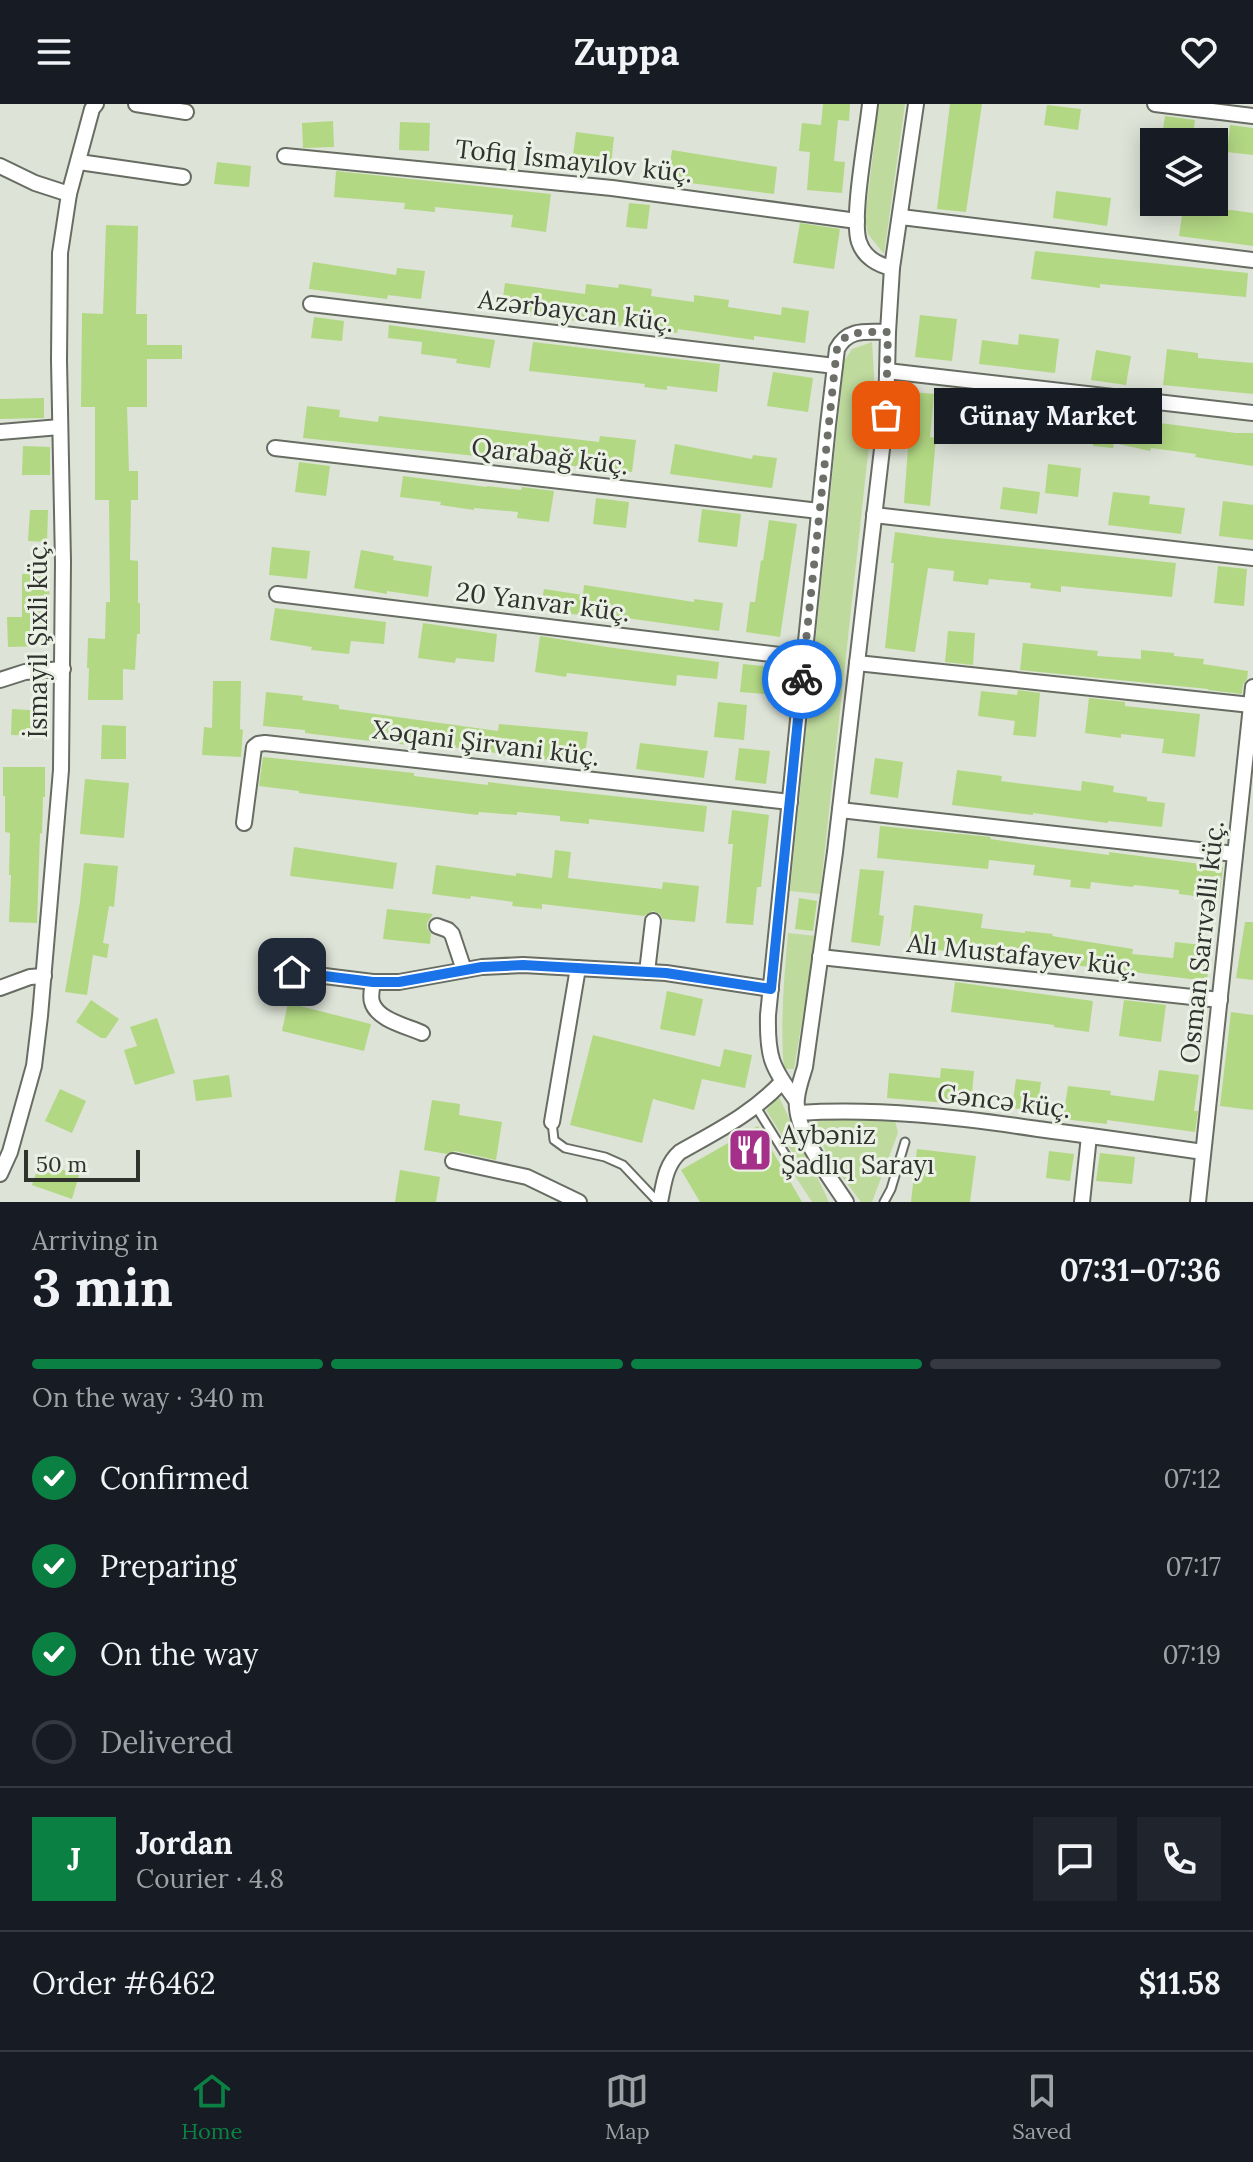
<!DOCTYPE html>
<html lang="en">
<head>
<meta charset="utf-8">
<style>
	:root { --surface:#171b24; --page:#20242c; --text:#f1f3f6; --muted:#9ea1a6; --line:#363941; --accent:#0b8043 }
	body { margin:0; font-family:Lora,serif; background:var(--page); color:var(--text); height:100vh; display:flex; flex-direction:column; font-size:30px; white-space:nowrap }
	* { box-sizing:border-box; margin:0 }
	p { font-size:26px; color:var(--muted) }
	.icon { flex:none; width:44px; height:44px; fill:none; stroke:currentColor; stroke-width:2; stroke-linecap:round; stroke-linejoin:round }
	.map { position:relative; height:1098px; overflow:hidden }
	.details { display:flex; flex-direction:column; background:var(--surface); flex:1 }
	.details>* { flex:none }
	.fabs { position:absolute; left:1140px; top:24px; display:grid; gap:16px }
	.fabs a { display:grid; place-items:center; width:88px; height:88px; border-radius:0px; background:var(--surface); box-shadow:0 4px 20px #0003; font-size:40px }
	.scale { position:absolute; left:24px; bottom:20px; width:116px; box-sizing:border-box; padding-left:8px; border:4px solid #30322e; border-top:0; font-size:22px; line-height:28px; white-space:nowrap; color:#30322e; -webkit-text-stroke:6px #eaf0e4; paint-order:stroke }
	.pin { position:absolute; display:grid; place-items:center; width:68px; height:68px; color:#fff; margin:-34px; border-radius:16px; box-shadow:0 4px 12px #0006 }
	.courier { position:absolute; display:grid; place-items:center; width:80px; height:80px; margin:-40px; border:6px solid #1a73e8; border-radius:50%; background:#fff; color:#222; box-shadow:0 2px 10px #0007 }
	.bubble { position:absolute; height:56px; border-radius:0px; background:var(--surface); box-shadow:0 4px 20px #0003; font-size:26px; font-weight:700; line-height:56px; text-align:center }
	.overview em { font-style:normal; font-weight:700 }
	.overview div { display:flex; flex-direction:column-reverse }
	.overview { display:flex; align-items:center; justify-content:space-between; height:136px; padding:0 32px }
	h1 { font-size:52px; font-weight:700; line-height:60px }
	.bar { display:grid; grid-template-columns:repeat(4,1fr); gap:12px 8px; align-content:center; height:96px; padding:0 32px }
	.bar i { height:10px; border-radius:6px; background:var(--line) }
	.bar .current { background:var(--accent) }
	.bar p { grid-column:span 4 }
	.line { display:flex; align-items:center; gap:20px; padding:0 32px; border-top:2px solid var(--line) }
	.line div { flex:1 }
	.round { display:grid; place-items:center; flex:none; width:84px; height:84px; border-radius:0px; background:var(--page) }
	ol { padding:0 32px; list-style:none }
	li { display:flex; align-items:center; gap:24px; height:88px }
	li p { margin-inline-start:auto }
	li .icon { padding:8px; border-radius:50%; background:var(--accent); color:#fff; stroke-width:4 }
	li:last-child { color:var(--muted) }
	li i { width:44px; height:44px; border:4px solid var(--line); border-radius:50% }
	header { display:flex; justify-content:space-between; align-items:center; height:104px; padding:0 32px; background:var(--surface); font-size:36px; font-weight:700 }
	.tab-bar { display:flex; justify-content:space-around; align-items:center; height:112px; border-top:2px solid var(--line); background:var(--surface); font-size:22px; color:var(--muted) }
	.tab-bar a { display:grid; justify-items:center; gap:4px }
	.tab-bar .current { color:var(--accent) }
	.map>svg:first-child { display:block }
	.green { fill:#beda9d }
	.building { fill:#b2d883 }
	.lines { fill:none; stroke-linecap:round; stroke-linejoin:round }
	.service-casing { stroke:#686d63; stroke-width:11 }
	.minor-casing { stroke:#686d63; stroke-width:18 }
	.service { stroke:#fff; stroke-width:7 }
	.minor { stroke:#fff; stroke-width:14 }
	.done { stroke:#6d7069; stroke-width:8; stroke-dasharray:0 14.4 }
	.route { stroke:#1a73e8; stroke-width:10 }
	.labels { text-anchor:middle; stroke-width:6; stroke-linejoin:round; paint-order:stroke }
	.street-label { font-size:26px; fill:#30322e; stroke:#eaf0e4 }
	.poi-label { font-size:26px; fill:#30322e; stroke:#eaf0e4; text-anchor:start }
</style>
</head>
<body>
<header><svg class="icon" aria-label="menu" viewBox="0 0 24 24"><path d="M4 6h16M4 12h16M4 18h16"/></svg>Zuppa<svg class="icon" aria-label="heart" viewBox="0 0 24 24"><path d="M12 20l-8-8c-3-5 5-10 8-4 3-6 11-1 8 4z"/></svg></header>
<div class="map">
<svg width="1253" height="1098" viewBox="0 0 1253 1098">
	<rect width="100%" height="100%" fill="#dde3d7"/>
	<g class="green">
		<polygon points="879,0 905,0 884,150 868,130 865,116"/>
		<polygon points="872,238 875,286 820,790 790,787 844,257 852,245"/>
		<path d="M 788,829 L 816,832 L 794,965 L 784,965 C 780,919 784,875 788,829 Z"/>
		<polygon points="779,993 829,1098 812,1098 788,1061 797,1056 766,1006"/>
		<polygon points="852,1013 895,1016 898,1029 872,1098 861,1098 829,1055 813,1018"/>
	</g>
	<g class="building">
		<polygon points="823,0 850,0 849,17 838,16 834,57 845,58 842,89 807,86 810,48 799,47 802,19 821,21"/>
		<polygon points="950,0 982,0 966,108 937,105"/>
		<polygon points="1047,1 1081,5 1078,26 1044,21"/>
		<polygon points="1165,12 1195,16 1192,38 1161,38"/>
		<polygon points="333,17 334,43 303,44 302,19"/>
		<polygon points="400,18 430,19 429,47 399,46"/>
		<polygon points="1230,21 1253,24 1253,51 1227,48"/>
		<polygon points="576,28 614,33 610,70 571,66"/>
		<polygon points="672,46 777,63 774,90 668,76"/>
		<polygon points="217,58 251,62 249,83 214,80"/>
		<polygon points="336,67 551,90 546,128 511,123 513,111 435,103 435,108 404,105 405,99 334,93"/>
		<polygon points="1056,87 1111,94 1107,122 1053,114"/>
		<polygon points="1184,98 1217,98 1216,104 1253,109 1253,142 1179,132"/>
		<polygon points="629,99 650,101 647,125 626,123"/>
		<polygon points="800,119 840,125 834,165 793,159"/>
		<polygon points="106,121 138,122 136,210 147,210 147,241 182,241 182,255 147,255 147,303 127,303 129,367 138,367 138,396 131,396 130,456 138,457 138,499 140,499 140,530 137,530 135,566 123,565 123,596 88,596 89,564 87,564 88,534 105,535 106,498 110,498 109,396 95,396 95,303 81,303 82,209 103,210"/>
		<polygon points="1035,147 1248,169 1246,193 1100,180 1100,184 1031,175"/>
		<polygon points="313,158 396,171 397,164 425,167 421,195 388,191 387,195 309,185"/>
		<polygon points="505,179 585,190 586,180 618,184 619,180 652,185 651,192 694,198 694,191 729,196 728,203 781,211 782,203 809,207 805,239 754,232 754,236 678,225 677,229 501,208"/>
		<polygon points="920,211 957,215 952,257 915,253"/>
		<polygon points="314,213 344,217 342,237 311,234"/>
		<polygon points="389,221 495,236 490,264 456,259 457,255 421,250 422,238 388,234"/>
		<polygon points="1019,230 1059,235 1055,269 979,260 982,236 1018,241"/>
		<polygon points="533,238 720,260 717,288 667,282 667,286 644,283 645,280 529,267"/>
		<polygon points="1167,245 1198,249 1198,254 1253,259 1253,290 1163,281"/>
		<polygon points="1096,246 1131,252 1126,281 1091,276"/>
		<polygon points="773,268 813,274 808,308 767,302"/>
		<polygon points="912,288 934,290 930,333 936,334 930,402 904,399"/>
		<polygon points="44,294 44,314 0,315 0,295"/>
		<polygon points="980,299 1084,308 1126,314 1160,321 1160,319 1236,329 1253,329 1253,362 1195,353 1196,350 1151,344 1150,347 1114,339 1113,344 1093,342 1093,339 1007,330 1009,315 979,313"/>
		<polygon points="307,302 340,306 339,313 378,318 379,312 599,338 600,332 636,336 632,368 303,334"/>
		<polygon points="675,340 752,355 753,351 777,354 772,384 670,370"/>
		<polygon points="23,342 50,343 50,371 22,371"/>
		<polygon points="299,358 330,362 326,392 295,388"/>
		<polygon points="1048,360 1081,364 1078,393 1045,389"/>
		<polygon points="403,372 487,383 487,382 521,386 522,383 554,387 549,418 517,414 518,408 474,404 474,406 440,401 441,398 400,393"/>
		<polygon points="1003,383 1040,388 1037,410 1000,405"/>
		<polygon points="1113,388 1150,392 1149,400 1185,404 1181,430 1108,421"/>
		<polygon points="596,394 629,398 626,424 593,420"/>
		<polygon points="1223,397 1253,401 1253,436 1219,432"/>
		<polygon points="702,405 741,410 737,443 698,438"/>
		<polygon points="30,406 48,406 47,438 28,437"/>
		<polygon points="769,416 797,420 780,533 746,528 750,498 755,498 761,456 763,457"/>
		<polygon points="895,428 938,434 1176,459 1172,493 1061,482 1061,488 1030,484 1031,479 989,475 988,481 953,477 954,467 928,464 915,548 885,544 894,459 891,459"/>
		<polygon points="272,443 310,447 307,475 269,471"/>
		<polygon points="361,446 394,452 393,456 432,462 428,493 387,487 387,490 354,484"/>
		<polygon points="1218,462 1247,465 1244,502 1214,499"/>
		<polygon points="22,470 49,470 50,542 8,543 7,513 22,513"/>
		<polygon points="584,481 694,498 694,495 723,499 719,527 612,512 612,515 540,506 544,485 583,491"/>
		<polygon points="275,504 386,518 384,540 351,537 349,550 311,546 312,543 270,536"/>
		<polygon points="423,519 497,530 494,558 456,554 455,559 418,554"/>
		<polygon points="948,527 975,529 973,561 945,558"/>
		<polygon points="540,532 607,543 719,558 717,575 677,571 676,582 567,569 566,573 535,568"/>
		<polygon points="1023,539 1098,547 1097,552 1141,555 1141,546 1174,549 1174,552 1204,555 1203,560 1248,567 1247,575 1243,581 1242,590 1208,586 1208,585 1020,566"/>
		<polygon points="743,560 781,564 778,591 740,588"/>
		<polygon points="213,577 241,577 240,625 243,626 241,653 202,651 204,623 212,624"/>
		<polygon points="1018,586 1040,589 1036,633 1013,631 1015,617 978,612 981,587 1017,591"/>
		<polygon points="266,588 303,592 302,596 339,601 339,605 498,627 499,620 588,628 584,659 496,651 496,649 443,642 442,644 410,639 409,641 362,636 305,629 305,626 263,622"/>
		<polygon points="1089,594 1125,598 1125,602 1200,610 1195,653 1162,649 1164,635 1121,630 1121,634 1085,629"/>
		<polygon points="718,598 747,601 744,636 714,633"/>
		<polygon points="12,605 47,607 46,632 11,631"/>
		<polygon points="102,621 126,622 126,655 101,655"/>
		<polygon points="640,639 708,647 704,674 636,665"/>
		<polygon points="739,644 770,647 766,680 735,676"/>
		<polygon points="263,653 414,669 414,672 488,681 488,678 520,682 707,702 704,728 589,715 589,720 560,717 560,712 517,708 517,711 479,708 478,711 299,689 299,687 259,682"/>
		<polygon points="875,654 903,658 898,694 870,690"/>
		<polygon points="3,663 45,663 45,693 43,693 42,730 40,729 37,819 9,818 11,771 9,771 10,729 5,728 5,692 3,692"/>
		<polygon points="957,666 1002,672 1001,677 1081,687 1082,677 1114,682 1113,688 1147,693 1147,697 1165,699 1162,723 1108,717 1108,719 1033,709 1033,711 952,701"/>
		<polygon points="85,675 129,679 124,734 80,730"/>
		<polygon points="732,706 769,711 761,783 757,783 753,821 726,819 733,740 728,740"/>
		<polygon points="880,722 991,733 990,735 1032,741 1109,751 1109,748 1223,763 1219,795 1179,790 1179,786 1134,781 1133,783 1091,778 1090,785 1070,783 1071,776 1033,771 1035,761 989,756 988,765 877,754"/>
		<polygon points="294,743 397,759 393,785 290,772"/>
		<polygon points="555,746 571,748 568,774 662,785 663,778 699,782 695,818 663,815 660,810 653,807 644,812 542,800 542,805 512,802 513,798 471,792 470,795 432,790 436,761 516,772 516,769 552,774"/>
		<polygon points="84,759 118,762 114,803 109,802 103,839 109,840 107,854 93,851 87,891 65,888 80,798"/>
		<polygon points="860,765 884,767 879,811 884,812 880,842 851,838"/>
		<polygon points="799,794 817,797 813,827 795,825"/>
		<polygon points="914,801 983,810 981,824 1025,829 1025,827 1053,830 1052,832 1133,845 1132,850 1173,854 1175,838 1211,842 1207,877 1049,858 1049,861 983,853 984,845 947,839 946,847 909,842"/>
		<polygon points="387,805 433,810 427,819 427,824 431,830 430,840 383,835"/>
		<polygon points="1245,818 1253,818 1253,876 1236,874"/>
		<polygon points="955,878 1093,897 1089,928 1054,923 1054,921 951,908"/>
		<polygon points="667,887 703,895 695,932 660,925"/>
		<polygon points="91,896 119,915 106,934 101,934 76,918"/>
		<polygon points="1124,896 1166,901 1161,938 1119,932"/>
		<polygon points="288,899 371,920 364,947 282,927"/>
		<polygon points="1231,908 1253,911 1253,1006 1220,1002"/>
		<polygon points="157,914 175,969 135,981 124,946 137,942 130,923"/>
		<polygon points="593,931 720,963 724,945 752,951 745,984 702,975 694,1006 653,995 642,1039 570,1021"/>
		<polygon points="941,964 974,967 971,1001 887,994 889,969 940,974"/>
		<polygon points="1159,966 1199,971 1194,1007 1198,1007 1195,1028 1107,1016 1107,1020 1063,1015 1068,982 1111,987 1110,991 1154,997"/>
		<polygon points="229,971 232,993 196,997 193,976"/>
		<polygon points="1016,975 1041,978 1037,1007 1012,1004"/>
		<polygon points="60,985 86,997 72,1029 45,1017"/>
		<polygon points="432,996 460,1000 459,1011 502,1018 496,1056 455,1047 447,1050 424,1046"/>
		<polygon points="758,1022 802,1098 700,1098 681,1066"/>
		<polygon points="917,1045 976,1052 970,1098 911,1098"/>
		<polygon points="1049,1047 1074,1050 1070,1077 1046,1074"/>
		<polygon points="1100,1049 1135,1053 1132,1080 1096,1077"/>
		<polygon points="40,1058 79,1071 72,1095 32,1081"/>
		<polygon points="400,1066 440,1073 436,1098 395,1098"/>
	</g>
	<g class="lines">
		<g class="service-casing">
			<g id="service">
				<polyline points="756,1003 787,1053"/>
				<polyline points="552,1018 554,1036 565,1044 605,1053 623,1061 658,1098"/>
				<polyline points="884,1098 891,1085 905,1038"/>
			</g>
		</g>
		<g class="minor-casing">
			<g id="minor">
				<polyline points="136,0 186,8"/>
				<path d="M 870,0 C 867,30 851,114 859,138 C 864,153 878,161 892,164"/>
				<polyline points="1155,0 1253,12"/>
				<polyline points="285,52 612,84 857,117"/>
				<polyline points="79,58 183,73"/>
				<polyline points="0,62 35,79 69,90"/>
				<polyline points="901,113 1253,156"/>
				<polyline points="311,200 835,262"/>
				<polyline points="887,267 1253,309"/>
				<polyline points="0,328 60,323"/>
				<polyline points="275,344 819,407"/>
				<polyline points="874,411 1253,454"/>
				<polyline points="277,490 804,554"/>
				<polyline points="857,559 1251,601"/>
				<polyline points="0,576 25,568 63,565"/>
				<polyline points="840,706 1235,750"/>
				<polyline points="244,719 254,643 258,640 265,639 790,698"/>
				<polyline points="437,822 448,826 452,830 464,866"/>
				<polyline points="820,853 1220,896"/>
				<polyline points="292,868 373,878 399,878 482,863 523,861 666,869 771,885"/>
				<polyline points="647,868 653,817"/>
				<path d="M 373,878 C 372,885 370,892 372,898 C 377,916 407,922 422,929"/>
				<polyline points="0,884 30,873 44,872"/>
				<path d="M 796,996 C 771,963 767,952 768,911 L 828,321 L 837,245 C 848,224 867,228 888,228"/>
				<path d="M 798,1009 C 879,1004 958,1013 1038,1025 C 1093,1032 1148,1040 1203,1048"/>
				<polyline points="552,1018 578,864"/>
				<polyline points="453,1057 527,1073 579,1098"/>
				<polyline points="0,1070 10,1048 34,962 40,912 61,666 63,458 59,256 60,149 69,90 92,5 96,0"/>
				<path d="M 660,1098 C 664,1080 665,1061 680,1048 C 717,1027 752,1010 782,978"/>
				<path d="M 846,1098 C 829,1072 793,1026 797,994 C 798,984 802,973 805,963 L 835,748 L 882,345 L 886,311 L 888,228 L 892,164 L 916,0"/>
				<polyline points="1082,1098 1089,1032"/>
				<polyline points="1198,1098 1253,583"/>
			</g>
		</g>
		<use href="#service" class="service"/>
		<use href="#minor" class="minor"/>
	</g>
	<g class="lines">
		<polyline class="done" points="802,575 835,262 837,245 846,232 862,228 888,228 886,311"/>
		<polyline class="route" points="292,868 373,878 399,878 482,863 523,861 666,869 771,885 802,575"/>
	</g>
	<defs>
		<g id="restaurant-square" transform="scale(2.3)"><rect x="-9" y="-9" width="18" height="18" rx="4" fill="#a4308a" stroke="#eaf0e4"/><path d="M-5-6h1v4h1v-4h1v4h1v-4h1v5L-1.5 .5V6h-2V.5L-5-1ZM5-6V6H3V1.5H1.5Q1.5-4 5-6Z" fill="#fff"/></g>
	</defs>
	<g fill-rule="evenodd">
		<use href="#restaurant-square" x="750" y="1046"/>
	</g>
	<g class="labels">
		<g class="street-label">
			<text transform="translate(574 57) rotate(6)" y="9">Tofiq İsmayılov küç.</text>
			<text transform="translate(576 207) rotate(7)" y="9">Azərbaycan küç.</text>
			<text transform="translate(550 352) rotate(7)" y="9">Qarabağ küç.</text>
			<text transform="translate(543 498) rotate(7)" y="9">20 Yanvar küç.</text>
			<text transform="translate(38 535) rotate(-90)" y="9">İsmayil Şıxli küç.</text>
			<text transform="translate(486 639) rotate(7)" y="9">Xəqani Şirvani küç.</text>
			<text transform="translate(1202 838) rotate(-84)" y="9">Osman Sarıvəlli küç.</text>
			<text transform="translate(1022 851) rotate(6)" y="9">Alı Mustafayev küç.</text>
			<text transform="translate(1004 997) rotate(7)" y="9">Gəncə küç.</text>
		</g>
		<g class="poi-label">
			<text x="781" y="1040">Aybəniz<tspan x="781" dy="30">Şadlıq Sarayı</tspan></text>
		</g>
	</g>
</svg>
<div class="fabs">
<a><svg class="icon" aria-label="layers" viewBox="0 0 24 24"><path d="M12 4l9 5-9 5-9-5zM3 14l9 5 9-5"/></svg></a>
</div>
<div class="scale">50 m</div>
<div class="pin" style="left:886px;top:311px;background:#ea580c"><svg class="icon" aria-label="bag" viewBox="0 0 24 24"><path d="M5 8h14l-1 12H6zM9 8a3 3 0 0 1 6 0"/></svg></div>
<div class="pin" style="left:292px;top:868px;background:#1f2937"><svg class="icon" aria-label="home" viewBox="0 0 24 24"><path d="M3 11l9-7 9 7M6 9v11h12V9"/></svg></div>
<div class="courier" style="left:802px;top:575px"><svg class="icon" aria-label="bike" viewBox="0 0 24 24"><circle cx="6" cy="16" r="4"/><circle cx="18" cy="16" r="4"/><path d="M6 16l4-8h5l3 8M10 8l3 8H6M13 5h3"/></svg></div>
<div class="bubble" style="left:934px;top:284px;width:228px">Günay Market</div>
</div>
<section class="details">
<div class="overview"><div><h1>3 min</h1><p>Arriving in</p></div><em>07:31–07:36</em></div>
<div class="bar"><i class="current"></i><i class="current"></i><i class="current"></i><i></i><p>On the way · 340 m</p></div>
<ol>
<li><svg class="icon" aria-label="check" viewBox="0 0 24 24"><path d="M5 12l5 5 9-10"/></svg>Confirmed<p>07:12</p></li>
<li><svg class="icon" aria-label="check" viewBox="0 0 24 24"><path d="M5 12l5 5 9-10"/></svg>Preparing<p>07:17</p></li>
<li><svg class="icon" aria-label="check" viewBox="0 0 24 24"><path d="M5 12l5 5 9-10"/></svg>On the way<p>07:19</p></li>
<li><i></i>Delivered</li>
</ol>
<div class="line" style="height:144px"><b class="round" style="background:var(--accent);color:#fff">J</b><div><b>Jordan</b><p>Courier · 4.8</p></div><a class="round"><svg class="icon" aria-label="chat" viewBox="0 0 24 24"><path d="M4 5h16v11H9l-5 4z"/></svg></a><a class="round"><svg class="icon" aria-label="phone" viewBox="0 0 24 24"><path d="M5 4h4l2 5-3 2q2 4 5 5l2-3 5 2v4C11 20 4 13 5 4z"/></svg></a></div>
<div class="line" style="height:104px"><div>Order #6462</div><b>$11.58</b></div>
</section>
<nav class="tab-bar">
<a class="current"><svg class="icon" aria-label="home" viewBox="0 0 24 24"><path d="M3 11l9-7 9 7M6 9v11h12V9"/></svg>Home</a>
<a><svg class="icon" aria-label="map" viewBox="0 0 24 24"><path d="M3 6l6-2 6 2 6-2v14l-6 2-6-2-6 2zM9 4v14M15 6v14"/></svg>Map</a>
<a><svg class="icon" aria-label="saved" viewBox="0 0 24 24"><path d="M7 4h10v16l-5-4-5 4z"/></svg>Saved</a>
</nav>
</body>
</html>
